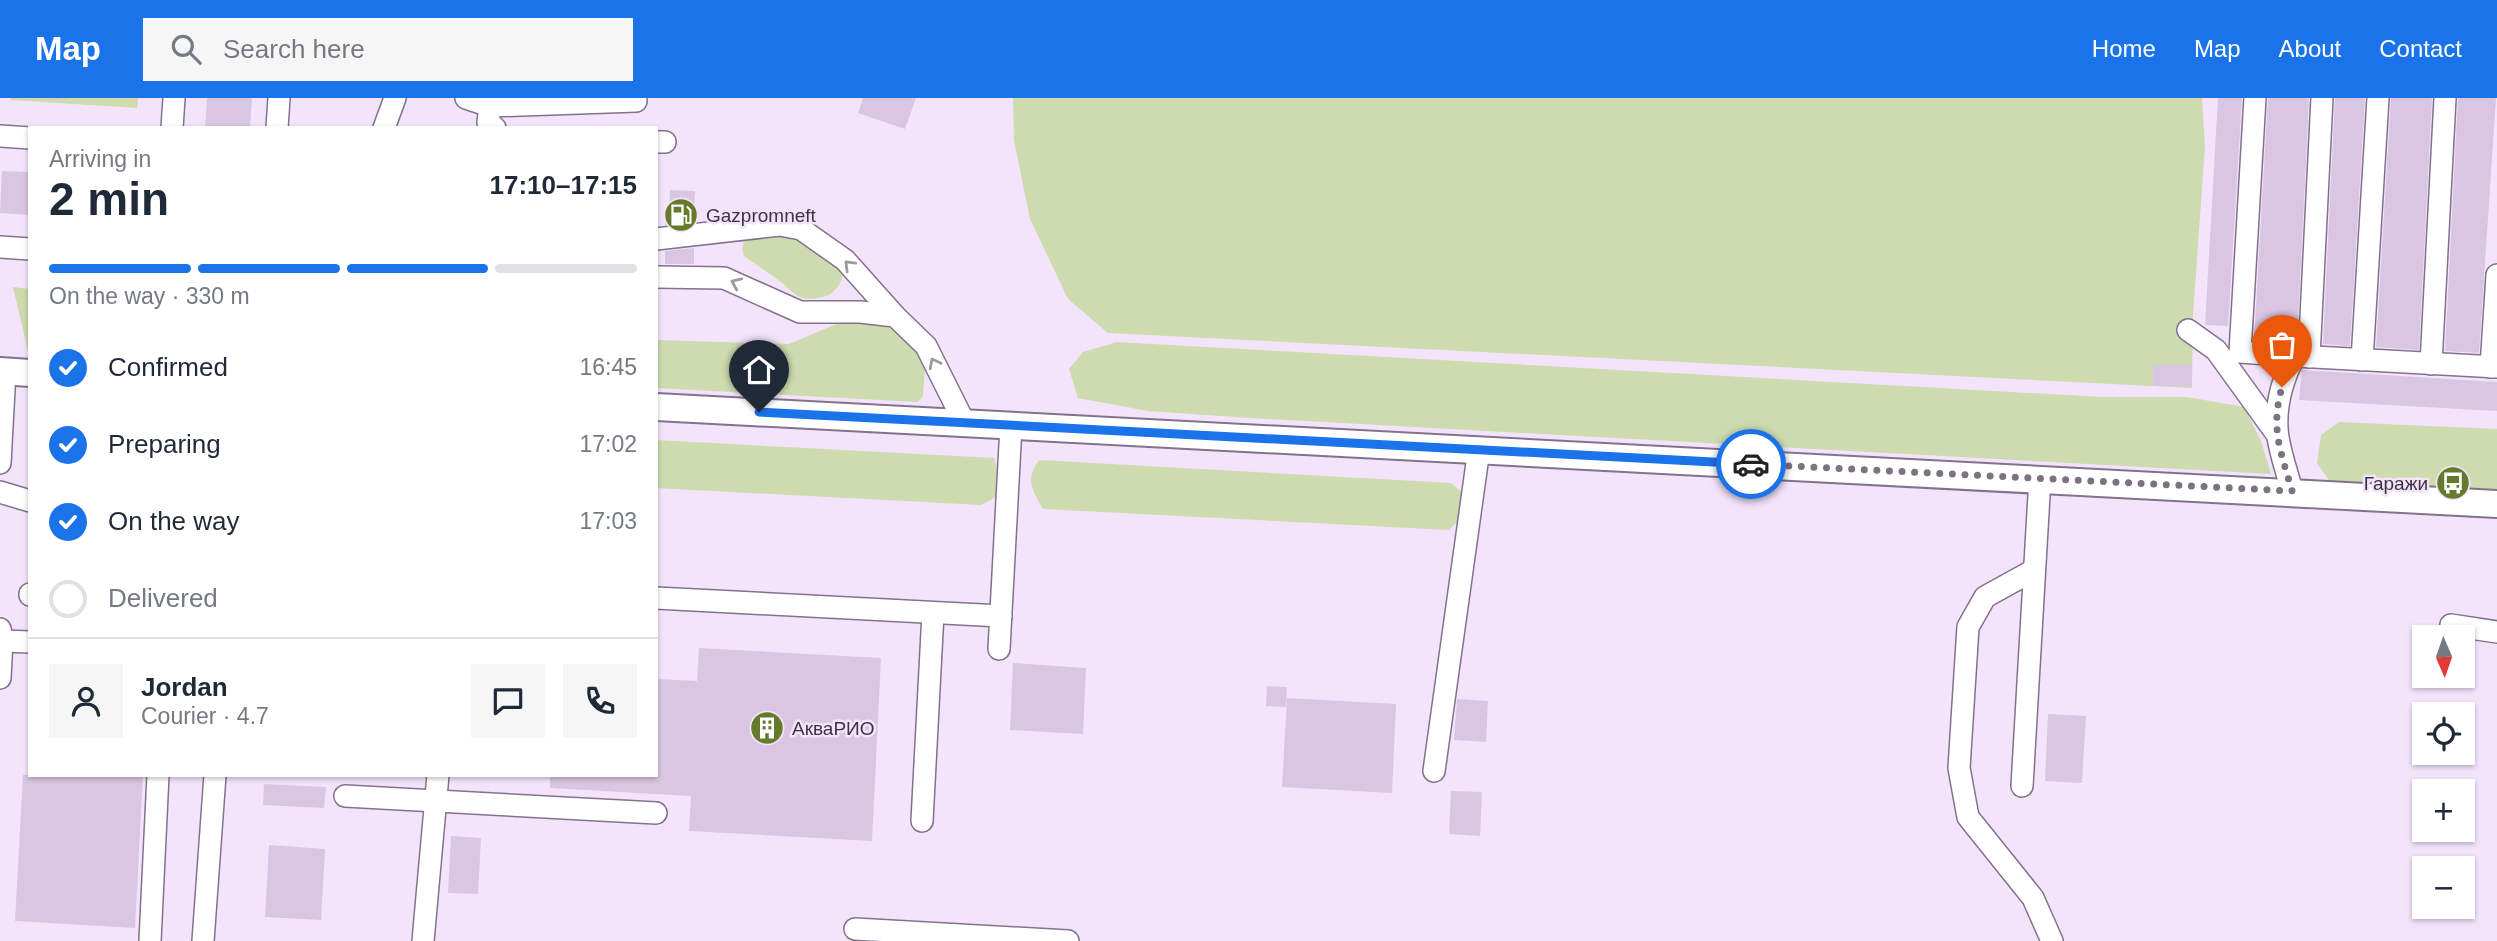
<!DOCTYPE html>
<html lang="en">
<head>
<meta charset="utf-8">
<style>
	:root { --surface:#fff; --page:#f6f6f7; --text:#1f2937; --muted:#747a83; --line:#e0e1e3; --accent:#1a73e8 }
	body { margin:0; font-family:Helvetica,sans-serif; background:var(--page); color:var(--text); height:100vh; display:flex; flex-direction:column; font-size:26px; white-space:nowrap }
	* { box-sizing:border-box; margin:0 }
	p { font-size:23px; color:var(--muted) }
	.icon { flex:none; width:38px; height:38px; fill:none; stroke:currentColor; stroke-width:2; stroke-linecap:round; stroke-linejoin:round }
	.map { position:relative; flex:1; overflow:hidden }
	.drawer { position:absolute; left:28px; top:28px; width:630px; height:651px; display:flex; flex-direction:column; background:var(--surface); border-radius:0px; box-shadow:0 2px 5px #0004 }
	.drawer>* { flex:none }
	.needle { width:46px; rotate:178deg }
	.buttons { position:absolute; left:2412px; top:527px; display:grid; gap:14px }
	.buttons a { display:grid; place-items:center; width:63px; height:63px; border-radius:0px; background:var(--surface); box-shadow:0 2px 5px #0004; font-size:35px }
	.pin { position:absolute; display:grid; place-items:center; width:60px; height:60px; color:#fff; margin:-72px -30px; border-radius:50% 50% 50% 0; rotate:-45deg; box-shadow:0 0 7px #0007 }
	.pin .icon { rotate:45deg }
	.courier { position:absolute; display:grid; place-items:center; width:70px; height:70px; margin:-35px; border:5px solid #1a73e8; border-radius:50%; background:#fff; color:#222; box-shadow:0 2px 9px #0007 }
	.headline em { font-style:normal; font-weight:800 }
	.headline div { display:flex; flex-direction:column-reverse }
	.headline { display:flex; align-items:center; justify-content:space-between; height:119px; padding:0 21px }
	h1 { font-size:46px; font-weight:800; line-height:52px }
	.bar { display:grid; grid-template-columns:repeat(4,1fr); gap:10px 7px; align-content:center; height:84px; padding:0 21px }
	.bar i { height:9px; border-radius:5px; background:var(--line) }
	.bar .active { background:var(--accent) }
	.bar p { grid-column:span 4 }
	.line { display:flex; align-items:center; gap:18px; padding:0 21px; border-top:2px solid var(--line) }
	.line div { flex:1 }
	.round { display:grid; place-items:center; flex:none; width:74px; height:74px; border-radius:0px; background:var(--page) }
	ol { padding:0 21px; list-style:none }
	li { display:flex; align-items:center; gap:21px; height:77px }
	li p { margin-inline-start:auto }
	li .icon { padding:7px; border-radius:50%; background:var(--accent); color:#fff; stroke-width:4 }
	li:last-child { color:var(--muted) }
	li i { width:38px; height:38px; border:4px solid var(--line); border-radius:50% }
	header { display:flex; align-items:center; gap:42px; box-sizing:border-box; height:98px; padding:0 35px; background:var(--accent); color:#fff }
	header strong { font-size:33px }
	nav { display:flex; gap:38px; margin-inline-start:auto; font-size:24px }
	.search { width:490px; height:63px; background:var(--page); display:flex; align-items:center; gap:18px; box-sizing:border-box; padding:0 24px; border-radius:0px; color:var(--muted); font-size:26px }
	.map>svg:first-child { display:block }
	.green { fill:#cddbaf }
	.building { fill:#d9c6e3 }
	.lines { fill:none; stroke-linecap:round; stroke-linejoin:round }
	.minor-casing { stroke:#83728c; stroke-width:24 }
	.major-casing { stroke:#83728c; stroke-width:30 }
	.minor { stroke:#fff; stroke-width:21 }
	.major { stroke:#fff; stroke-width:26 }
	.oneway { stroke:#9e9aa0 }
	.done { stroke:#7c7282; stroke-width:7; stroke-dasharray:0 12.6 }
	.route { stroke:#1a73e8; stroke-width:9 }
	.labels { text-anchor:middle; stroke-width:5; stroke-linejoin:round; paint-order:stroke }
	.poi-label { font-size:19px; fill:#3c3540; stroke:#f3e4fc; text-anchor:start }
</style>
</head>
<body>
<header>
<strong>Map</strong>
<div class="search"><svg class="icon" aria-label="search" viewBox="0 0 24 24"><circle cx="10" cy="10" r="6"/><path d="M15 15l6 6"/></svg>Search here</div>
<nav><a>Home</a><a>Map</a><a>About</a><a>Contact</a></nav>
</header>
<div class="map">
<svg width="2497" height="843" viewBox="0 0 2497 843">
	<rect width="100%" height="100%" fill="#f3e4fc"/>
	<g class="green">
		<polygon points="11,0 138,0 137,10 11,2"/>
		<polygon points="1013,0 2202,0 2205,48 2193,217 2192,290 1108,235 1068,201 1030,121 1014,42"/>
		<path d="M 795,136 L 841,169 C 845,180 841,185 834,193 C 828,200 812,202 803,200 C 793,197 788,189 781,184 C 769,175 756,167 744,158 C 741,149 742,145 748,138 Z"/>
		<polygon points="13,189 30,191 30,262"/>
		<polygon points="853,222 888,226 914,251 925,270 923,298 918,304 656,290 656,242 789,246 839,225"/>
		<polygon points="1117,244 2102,299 2187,299 2244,309 2261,343 2271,376 1250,320 1148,313 1078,300 1069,271 1083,254"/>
		<polygon points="2339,324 2497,331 2497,392 2331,385 2317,365 2321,337"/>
		<polygon points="656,342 994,360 1000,378 998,398 981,407 656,390"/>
		<path d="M 1039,362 L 1451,385 L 1464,396 L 1463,418 L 1449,432 L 1043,411 C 1032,392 1025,382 1039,362 Z"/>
	</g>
	<g class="building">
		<polygon points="207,0 252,0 250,30 205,30"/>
		<polygon points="863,0 916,0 905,31 858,15"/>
		<polygon points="2218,0 2242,0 2228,228 2205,227"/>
		<polygon points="2268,0 2309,0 2297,245 2254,242"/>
		<polygon points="2335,0 2365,0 2350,248 2323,246"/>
		<polygon points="2391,0 2432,0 2419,252 2376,249"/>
		<polygon points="2458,0 2496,0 2479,255 2445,253"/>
		<polygon points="2,73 30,74 30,117 0,115"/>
		<polygon points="670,92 695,93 694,123 665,127 666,119 669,119"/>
		<polygon points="694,150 694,166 665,166 665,153"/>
		<rect x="2153" y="267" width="39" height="21"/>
		<polygon points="2302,272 2497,284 2497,313 2299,302"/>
		<polygon points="699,550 881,560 872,743 689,733 691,698 550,690 550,677 656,677 656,581 697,583"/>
		<polygon points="1013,565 1086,570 1083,636 1010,632"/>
		<polygon points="1267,588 1287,589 1286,609 1266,608"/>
		<polygon points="1287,600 1396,606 1392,695 1282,689"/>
		<polygon points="1457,601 1488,603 1486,644 1454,642"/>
		<polygon points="2048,616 2086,618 2082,685 2045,683"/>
		<polygon points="23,677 143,677 135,830 15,823"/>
		<polygon points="264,686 326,689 324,710 263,707"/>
		<polygon points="1451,693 1482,694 1480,738 1449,736"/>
		<polygon points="451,738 481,740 478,796 448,795"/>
		<polygon points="269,747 325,751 321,822 265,819"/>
	</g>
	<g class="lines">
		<g class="minor-casing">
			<g id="minor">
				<polyline points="466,0 490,8 636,3"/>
				<polyline points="2255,0 2240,254 2296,258"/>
				<polyline points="490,8 488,24 495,30"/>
				<polyline points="172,30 174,0"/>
				<polyline points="277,30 279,0"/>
				<polyline points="384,30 395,0"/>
				<polyline points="0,38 30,40"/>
				<polyline points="656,44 665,44"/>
				<polyline points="656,141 780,127 801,131 845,162 895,218"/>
				<polyline points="0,149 30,151"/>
				<polyline points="656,179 724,180 800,214 860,214 895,218 926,248 965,326"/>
				<polyline points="2188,232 2216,252 2276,335"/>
				<polyline points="2309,259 2322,0"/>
				<polyline points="2362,262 2378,0"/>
				<polyline points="2431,266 2445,0"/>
				<polyline points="2491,269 2497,177"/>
				<polyline points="0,365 5,273"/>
				<path d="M 2292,393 C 2281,352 2270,332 2282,289 C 2286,277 2288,268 2296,258 L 2497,269"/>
				<polyline points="0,394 30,403"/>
				<polyline points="2034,472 1985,499 1968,529 1959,670 1968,719 2033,800 2052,843"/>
				<polyline points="30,497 30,496"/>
				<polyline points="656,500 1001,518"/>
				<polyline points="2451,527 2497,534"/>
				<polyline points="0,531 2,543 0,580"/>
				<polyline points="2,543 30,544"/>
				<polyline points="999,551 1011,328"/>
				<polyline points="1434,673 1479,351"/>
				<polyline points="2022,688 2040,380"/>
				<polyline points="345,698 656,715"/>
				<polyline points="922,723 933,515"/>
				<polyline points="855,831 1068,843"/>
				<polyline points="150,843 158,677"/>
				<polyline points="203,843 215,677"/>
				<polyline points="423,843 438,677"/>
			</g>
		</g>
		<g class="major-casing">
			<g id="major">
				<polyline points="0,273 30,275"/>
				<polyline points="656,309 2497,406"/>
			</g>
		</g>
		<use href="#minor" class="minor"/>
		<use href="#major" class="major"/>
	</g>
	<defs><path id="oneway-chevron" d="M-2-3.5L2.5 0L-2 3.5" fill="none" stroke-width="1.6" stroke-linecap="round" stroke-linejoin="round" transform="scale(1.75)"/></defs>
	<g class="oneway">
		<use href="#oneway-chevron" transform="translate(849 167) rotate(-135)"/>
		<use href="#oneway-chevron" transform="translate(736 185) rotate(-156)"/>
		<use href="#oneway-chevron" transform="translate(934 265) rotate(-117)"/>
	</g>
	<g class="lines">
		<path class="done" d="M 1751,366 L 2292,393 C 2281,353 2270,332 2282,289"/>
		<polyline class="route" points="759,314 1751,366"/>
	</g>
	<defs>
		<g id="fuel-disc" transform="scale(1.75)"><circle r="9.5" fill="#667a2b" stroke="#f3e4fc"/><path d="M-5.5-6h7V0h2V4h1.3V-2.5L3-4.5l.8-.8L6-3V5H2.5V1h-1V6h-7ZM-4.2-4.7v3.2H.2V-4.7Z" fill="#fff"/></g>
		<g id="bus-disc" transform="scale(1.75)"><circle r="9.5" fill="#667a2b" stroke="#f3e4fc"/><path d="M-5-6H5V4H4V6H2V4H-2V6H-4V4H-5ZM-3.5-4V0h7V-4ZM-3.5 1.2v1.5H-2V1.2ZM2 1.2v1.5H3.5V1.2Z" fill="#fff"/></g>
		<g id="building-disc" transform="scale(1.75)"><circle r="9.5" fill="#667a2b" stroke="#f3e4fc"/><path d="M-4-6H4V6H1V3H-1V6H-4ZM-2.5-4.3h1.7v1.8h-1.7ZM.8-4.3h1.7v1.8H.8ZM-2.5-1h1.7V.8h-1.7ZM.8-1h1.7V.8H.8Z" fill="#fff"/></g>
	</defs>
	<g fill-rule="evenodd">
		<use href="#fuel-disc" x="681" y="117"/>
		<use href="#bus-disc" x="2453" y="385"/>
		<use href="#building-disc" x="767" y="630"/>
	</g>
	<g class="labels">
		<g class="poi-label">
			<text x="706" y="124">Gazpromneft</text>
			<text x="2428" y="392" text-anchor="end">Гаражи</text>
			<text x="792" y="637">АкваРИО</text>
		</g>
	</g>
</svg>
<div class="buttons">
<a><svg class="needle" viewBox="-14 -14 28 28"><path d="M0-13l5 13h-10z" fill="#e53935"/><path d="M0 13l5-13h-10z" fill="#747a83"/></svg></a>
<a><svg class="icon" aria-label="locate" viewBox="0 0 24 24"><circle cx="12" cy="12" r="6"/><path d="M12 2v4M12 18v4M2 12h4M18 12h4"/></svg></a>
<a>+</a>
<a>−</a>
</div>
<div class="pin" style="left:2282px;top:289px;background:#ea580c"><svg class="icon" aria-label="bag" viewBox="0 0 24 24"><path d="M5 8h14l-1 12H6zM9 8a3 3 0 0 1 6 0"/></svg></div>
<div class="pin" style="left:759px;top:314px;background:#1f2937"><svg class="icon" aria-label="home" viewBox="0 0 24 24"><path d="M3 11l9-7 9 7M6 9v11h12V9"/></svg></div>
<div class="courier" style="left:1751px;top:366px"><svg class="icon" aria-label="car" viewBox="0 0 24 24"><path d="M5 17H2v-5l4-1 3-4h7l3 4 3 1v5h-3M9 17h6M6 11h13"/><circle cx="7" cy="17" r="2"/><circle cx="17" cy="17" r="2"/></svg></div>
<section class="drawer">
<div class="headline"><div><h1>2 min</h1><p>Arriving in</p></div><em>17:10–17:15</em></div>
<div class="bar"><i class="active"></i><i class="active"></i><i class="active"></i><i></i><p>On the way · 330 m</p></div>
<ol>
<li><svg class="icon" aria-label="check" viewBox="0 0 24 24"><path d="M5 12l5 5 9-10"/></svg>Confirmed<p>16:45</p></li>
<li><svg class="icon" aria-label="check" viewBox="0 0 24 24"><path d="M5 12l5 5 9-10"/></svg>Preparing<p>17:02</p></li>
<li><svg class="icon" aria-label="check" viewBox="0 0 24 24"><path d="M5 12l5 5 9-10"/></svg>On the way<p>17:03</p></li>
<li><i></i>Delivered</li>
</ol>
<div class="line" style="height:126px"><a class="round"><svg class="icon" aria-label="person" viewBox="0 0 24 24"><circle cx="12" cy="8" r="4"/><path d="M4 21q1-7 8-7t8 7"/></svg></a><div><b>Jordan</b><p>Courier · 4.7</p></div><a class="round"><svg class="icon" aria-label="chat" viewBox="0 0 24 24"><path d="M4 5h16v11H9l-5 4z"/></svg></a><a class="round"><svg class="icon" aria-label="phone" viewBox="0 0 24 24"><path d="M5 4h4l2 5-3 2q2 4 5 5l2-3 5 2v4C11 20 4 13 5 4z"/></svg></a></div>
</section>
</div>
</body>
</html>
